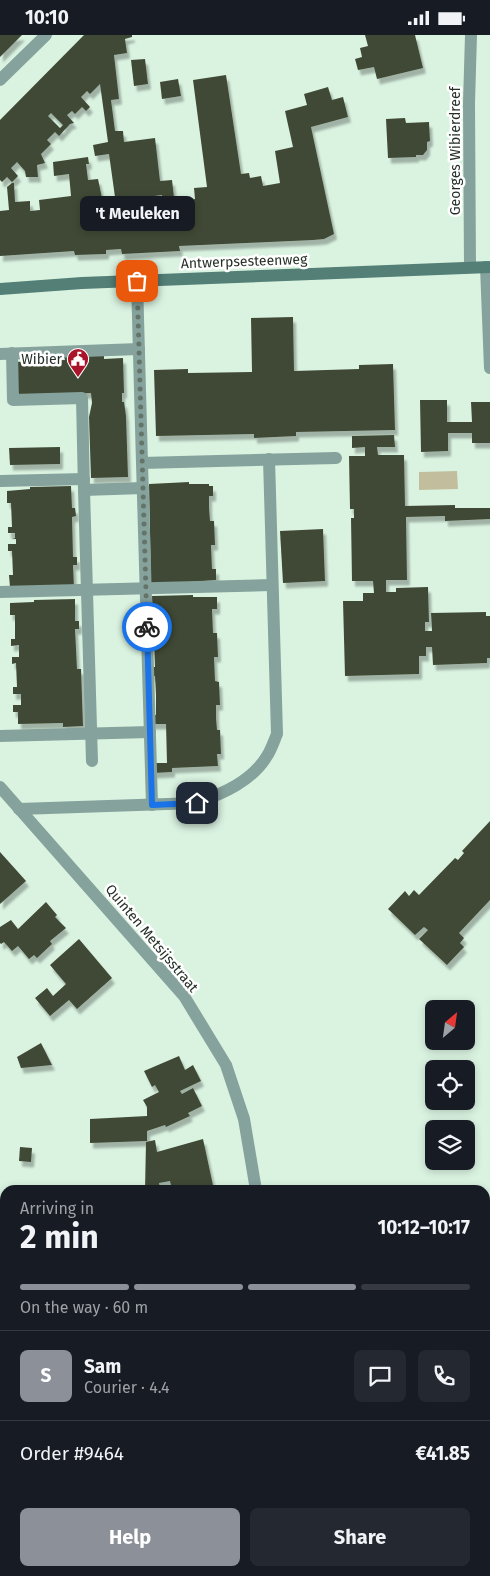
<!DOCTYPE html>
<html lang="en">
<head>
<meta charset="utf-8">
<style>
	:root { --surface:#171b24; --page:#242831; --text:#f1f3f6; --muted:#9ea1a6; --line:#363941; --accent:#8c9099 }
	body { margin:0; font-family:"Fira Sans",sans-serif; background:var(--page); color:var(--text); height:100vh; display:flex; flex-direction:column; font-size:19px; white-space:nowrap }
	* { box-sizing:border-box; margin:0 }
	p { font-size:16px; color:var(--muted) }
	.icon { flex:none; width:28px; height:28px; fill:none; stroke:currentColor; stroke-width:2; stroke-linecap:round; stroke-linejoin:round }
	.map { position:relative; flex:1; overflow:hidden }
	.drawer { position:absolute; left:0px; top:1150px; width:490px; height:391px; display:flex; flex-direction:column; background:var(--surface); border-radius:15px 15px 0 0; box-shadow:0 2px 8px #0003 }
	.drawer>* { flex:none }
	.needle { width:32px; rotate:29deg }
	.tools { position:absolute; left:425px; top:965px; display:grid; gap:10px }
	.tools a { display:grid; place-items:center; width:50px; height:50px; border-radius:8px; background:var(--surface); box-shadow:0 2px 8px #0003; font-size:25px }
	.pin { position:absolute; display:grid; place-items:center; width:42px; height:42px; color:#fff; margin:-21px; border-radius:10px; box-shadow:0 2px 8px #0006 }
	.courier { position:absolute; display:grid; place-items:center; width:50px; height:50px; margin:-25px; border:4px solid #1a73e8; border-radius:50%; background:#fff; color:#222; box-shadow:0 1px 6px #0007 }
	.bubble { position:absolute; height:35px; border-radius:8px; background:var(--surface); box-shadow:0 2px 8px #0003; font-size:16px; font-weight:700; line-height:35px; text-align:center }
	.headline em { font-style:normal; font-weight:700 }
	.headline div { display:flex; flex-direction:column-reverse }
	.headline { display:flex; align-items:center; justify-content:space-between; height:85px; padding:0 20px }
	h1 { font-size:32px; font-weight:700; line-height:38px }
	.bar { display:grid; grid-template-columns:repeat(4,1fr); gap:8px 5px; align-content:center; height:60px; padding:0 20px }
	.bar i { height:6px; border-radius:4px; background:var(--line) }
	.bar .selected { background:var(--accent) }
	.bar p { grid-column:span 4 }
	.line { display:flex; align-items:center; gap:12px; padding:0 20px; border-top:1px solid var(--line) }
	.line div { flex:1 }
	.round { display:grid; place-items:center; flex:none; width:52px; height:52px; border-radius:8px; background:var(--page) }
	.cta { display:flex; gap:10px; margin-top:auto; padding:10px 20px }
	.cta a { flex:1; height:58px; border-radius:8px; background:var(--accent); color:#fff; font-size:20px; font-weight:700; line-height:58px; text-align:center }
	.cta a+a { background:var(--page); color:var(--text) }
	.status { display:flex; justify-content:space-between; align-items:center; height:35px; padding:0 25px; background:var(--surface); direction:ltr }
	.status svg { height:14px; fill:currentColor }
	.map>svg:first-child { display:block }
	.green { fill:#c2be9d }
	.forest { fill:#b4ad76 }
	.building { fill:#414a35; fill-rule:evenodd; filter:url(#shadow) }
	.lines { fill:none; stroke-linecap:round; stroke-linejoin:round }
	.service { stroke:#86a29c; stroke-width:12 }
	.minor { stroke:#86a29c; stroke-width:12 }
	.secondary { stroke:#537f76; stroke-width:12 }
	.done { stroke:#647469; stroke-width:5; stroke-dasharray:0 9 }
	.route { stroke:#1a73e8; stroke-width:6 }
	.labels { text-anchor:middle; stroke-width:5; stroke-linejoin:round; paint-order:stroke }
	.street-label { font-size:14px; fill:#252f28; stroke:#fff }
	.poi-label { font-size:14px; fill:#252f28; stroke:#fff; text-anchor:end }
</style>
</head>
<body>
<div class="status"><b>10:10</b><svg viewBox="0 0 49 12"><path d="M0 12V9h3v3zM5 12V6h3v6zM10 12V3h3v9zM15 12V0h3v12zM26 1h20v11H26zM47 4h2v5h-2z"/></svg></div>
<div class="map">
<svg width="490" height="1541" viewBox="0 0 490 1541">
	<defs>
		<filter id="shadow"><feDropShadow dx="3" dy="5.5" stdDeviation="1" flood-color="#0004"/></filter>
	</defs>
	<rect width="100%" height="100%" fill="#daf3e1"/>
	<polygon class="green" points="457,436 458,454 419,455 419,437"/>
	<g class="forest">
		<polygon points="29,1536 209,1536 210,1541 21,1541"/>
		<polygon points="326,1536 428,1536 430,1541 326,1541"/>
	</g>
	<g class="building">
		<polygon points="0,0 22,0 0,22"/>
		<path d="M 84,0 L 132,0 L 132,2 L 125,4 L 127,18 L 114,20 L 119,64 L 111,65 L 115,96 L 123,96 L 124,107 L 155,103 L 160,146 L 172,145 L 177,189 L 186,188 L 183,166 L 195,164 L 194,153 L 207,152 L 193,45 L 226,40 L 241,139 L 249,138 L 250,143 L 261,141 L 263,151 L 280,148 L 275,116 L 293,112 L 285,76 L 307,70 L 304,59 L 328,52 L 332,65 L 343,62 L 348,82 L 311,92 L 334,199 L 324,204 L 313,205 L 179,211 L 180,216 L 122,219 L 121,214 L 106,215 L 106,219 L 75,220 L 74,216 L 0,221 L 0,176 L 9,175 L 7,152 L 12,148 L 14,148 L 15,167 L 30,166 L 30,176 L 40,175 L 39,165 L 71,161 L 69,139 L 54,141 L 53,127 L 88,122 L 89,129 L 86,129 L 88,145 L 98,144 L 102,163 L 115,162 L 109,119 L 95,121 L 93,110 L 108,107 L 100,49 L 90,59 L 87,56 L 81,62 L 90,72 L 86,76 L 82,72 L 75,79 L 72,76 L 67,80 L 74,88 L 70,89 L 59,101 L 55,97 L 47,105 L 51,109 L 41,119 L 45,128 L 37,130 L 38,142 L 26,142 L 25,136 L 17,127 L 11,133 L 18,141 L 12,147 L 7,142 L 2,147 L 0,145 L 0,85 ZM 51,78 L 63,90 L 60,93 L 48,81 ZM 162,160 L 164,178 L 155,178 L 157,188 L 141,189 L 139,163 Z"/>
		<polygon points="365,0 415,0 423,33 377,44 374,32 358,35 355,24 362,22 360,13 368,11"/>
		<polygon points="145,24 148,49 134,51 131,25"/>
		<polygon points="178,44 181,61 162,64 160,47"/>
		<polygon points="405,83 406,88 429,87 430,106 427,107 427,115 423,120 416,120 416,122 388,123 386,84"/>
		<polygon points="293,282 294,336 359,334 359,330 393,329 395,395 296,397 296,401 254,403 254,399 156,401 154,335 188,334 188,338 252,337 251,283"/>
		<polygon points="104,320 104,324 123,323 124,358 122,358 122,367 124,367 126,381 128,442 91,443 89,382 92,368 91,358 16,361 14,327 65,325 64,321"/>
		<polygon points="420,365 447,365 447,387 472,387 471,367 490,367 490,408 472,408 472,398 448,398 448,416 421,417"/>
		<polygon points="394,400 395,412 377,412 378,420 404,420 405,471 455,470 455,473 490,473 490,484 445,486 445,481 406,482 407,545 386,545 386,557 396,557 396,553 428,552 429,587 425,587 425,596 432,596 431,578 486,577 486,581 490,581 490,623 487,623 487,628 433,630 432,612 426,612 426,621 419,621 419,639 345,641 343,566 363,566 363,558 374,558 373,546 352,546 351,483 354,483 354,474 350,474 349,421 365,421 365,412 352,413 352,401"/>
		<polygon points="60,412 60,429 10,430 9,413"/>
		<polygon points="189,447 189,449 209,449 209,451 213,451 213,461 209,461 209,473 210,486 214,486 215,510 211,510 212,534 216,534 216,545 151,550 149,449"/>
		<polygon points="71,451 72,473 75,473 76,481 72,482 73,522 77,522 77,530 73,530 74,553 10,552 9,540 13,540 12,516 8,516 8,509 16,509 16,504 12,504 15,503 15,498 8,498 8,492 12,492 11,468 7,468 7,456 30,454 30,452"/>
		<polygon points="323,494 325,546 283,548 280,496"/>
		<polygon points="193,560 193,562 217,562 217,574 212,574 213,598 217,598 218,622 214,622 215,646 219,647 220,670 216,670 216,683 217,695 220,695 221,719 217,719 218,731 172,733 172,737 153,738 153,728 167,728 166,689 151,689 152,680 156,680 156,660 155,641 151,641 150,632 155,632 152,561"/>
		<polygon points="75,564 75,586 79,586 79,594 75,594 77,634 81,634 83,691 63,692 63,688 18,689 18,677 13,677 13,670 21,670 21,659 13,659 13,652 17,652 16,628 12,629 12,622 19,622 19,610 11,611 11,604 15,604 15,580 10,580 10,568 34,567 34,565"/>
		<polygon points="490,786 490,865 459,898 464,903 460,908 464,912 447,930 419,904 428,895 424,892 415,900 388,874 405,856 409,861 414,855 419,860 455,823 458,825 464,818 462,816"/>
		<polygon points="0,817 26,846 0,869"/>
		<polygon points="46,867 57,880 55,882 66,893 50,906 52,909 37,923 34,920 29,924 18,911 12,916 4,907 1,909 0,908 0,892 11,885 18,894"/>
		<polygon points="79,904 112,943 77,974 69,965 50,981 35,963 47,953 53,961 66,949 50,930"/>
		<polygon points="41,1008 52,1030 21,1033 17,1022"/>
		<polygon points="179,1021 185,1035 193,1030 201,1046 180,1056 182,1059 193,1053 202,1071 188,1078 190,1081 166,1092 165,1090 147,1096 147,1106 90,1108 90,1084 147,1081 147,1072 143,1065 159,1057 155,1050 152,1052 144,1036"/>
		<polygon points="203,1104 214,1155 172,1155 170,1146 159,1148 160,1153 145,1155 146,1107 155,1105 157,1117"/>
		<polygon points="20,1112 32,1113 31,1127 19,1126"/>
		<polygon points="0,1190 5,1191 5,1244 0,1243"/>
		<polygon points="488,1207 490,1207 490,1226 485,1225"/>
		<polygon points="485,1490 490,1491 489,1524 485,1523"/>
	</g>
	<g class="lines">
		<g class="service">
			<polyline points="486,232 490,333"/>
			<polyline points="137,246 142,428 336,423"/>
			<polyline points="12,318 13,365 82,363 84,455 143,453"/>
			<polyline points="0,319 139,314"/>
			<polyline points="142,428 152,770"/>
			<polyline points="0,446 84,444"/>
			<polyline points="84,455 92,726"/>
			<polyline points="0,557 272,550"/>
			<polyline points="0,701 150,697"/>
			<path d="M 19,774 L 197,768 C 224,758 252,746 267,721 C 271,715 274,706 277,699 L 269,424"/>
		</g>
		<g class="minor">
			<polyline points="0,45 46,0"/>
			<polyline points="470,232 469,68 471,0"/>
			<polyline points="0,752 184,961 226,1030 244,1084 256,1155"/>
			<polyline points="0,1288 5,1288"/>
			<polyline points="485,1331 490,1332"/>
		</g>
		<polyline class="secondary" points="0,254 82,248 490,232"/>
	</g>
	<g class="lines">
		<polyline class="done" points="137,246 147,592"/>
		<polyline class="route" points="147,592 152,770 197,768"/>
	</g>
	<defs>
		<g id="civic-pin" transform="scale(1.125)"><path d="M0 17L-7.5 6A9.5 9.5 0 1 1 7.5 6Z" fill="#aa142a" stroke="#fff"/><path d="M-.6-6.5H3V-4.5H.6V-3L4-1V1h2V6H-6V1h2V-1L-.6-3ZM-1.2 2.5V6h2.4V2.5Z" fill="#fff"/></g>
	</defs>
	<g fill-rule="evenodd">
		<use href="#civic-pin" x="78" y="324"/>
	</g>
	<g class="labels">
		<g class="street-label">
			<text transform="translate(455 116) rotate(-90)" y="5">Georges Wibierdreef</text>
			<text transform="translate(244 226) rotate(-2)" y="5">Antwerpsesteenweg</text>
			<text transform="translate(152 903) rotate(50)" y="5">Quinten Metsijsstraat</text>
		</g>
		<g class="poi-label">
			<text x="62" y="329">Wibier</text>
		</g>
	</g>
</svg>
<div class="tools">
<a><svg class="needle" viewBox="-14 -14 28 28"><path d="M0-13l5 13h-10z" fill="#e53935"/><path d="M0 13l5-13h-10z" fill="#9ea1a6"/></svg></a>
<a><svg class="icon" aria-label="locate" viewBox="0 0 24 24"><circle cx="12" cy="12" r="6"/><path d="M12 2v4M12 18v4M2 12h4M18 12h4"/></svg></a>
<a><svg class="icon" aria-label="layers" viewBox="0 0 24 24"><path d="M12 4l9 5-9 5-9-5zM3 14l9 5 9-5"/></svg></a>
</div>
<div class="pin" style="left:137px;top:246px;background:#ea580c"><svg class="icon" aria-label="bag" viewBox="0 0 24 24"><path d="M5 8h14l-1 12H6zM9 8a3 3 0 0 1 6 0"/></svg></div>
<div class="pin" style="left:197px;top:768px;background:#1f2937"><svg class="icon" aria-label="home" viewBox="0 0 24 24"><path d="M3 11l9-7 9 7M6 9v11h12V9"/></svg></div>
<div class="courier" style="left:147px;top:592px"><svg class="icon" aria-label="bike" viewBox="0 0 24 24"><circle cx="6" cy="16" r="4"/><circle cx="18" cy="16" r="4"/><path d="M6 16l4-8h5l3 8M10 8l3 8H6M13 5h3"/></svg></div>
<div class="bubble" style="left:80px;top:161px;width:115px">'t Meuleken</div>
<section class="drawer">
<div class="headline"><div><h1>2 min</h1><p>Arriving in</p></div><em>10:12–10:17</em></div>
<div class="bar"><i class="selected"></i><i class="selected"></i><i class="selected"></i><i></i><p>On the way · 60 m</p></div>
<div class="line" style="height:90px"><b class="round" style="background:var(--accent);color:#fff">S</b><div><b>Sam</b><p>Courier · 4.4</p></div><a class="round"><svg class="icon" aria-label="chat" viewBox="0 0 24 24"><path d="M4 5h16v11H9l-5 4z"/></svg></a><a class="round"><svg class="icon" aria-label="phone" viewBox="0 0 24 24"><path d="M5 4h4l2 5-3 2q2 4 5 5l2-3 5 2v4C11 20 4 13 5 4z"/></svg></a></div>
<div class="line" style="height:65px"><div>Order #9464</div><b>€41.85</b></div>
<div class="cta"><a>Help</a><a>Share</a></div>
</section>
</div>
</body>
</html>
